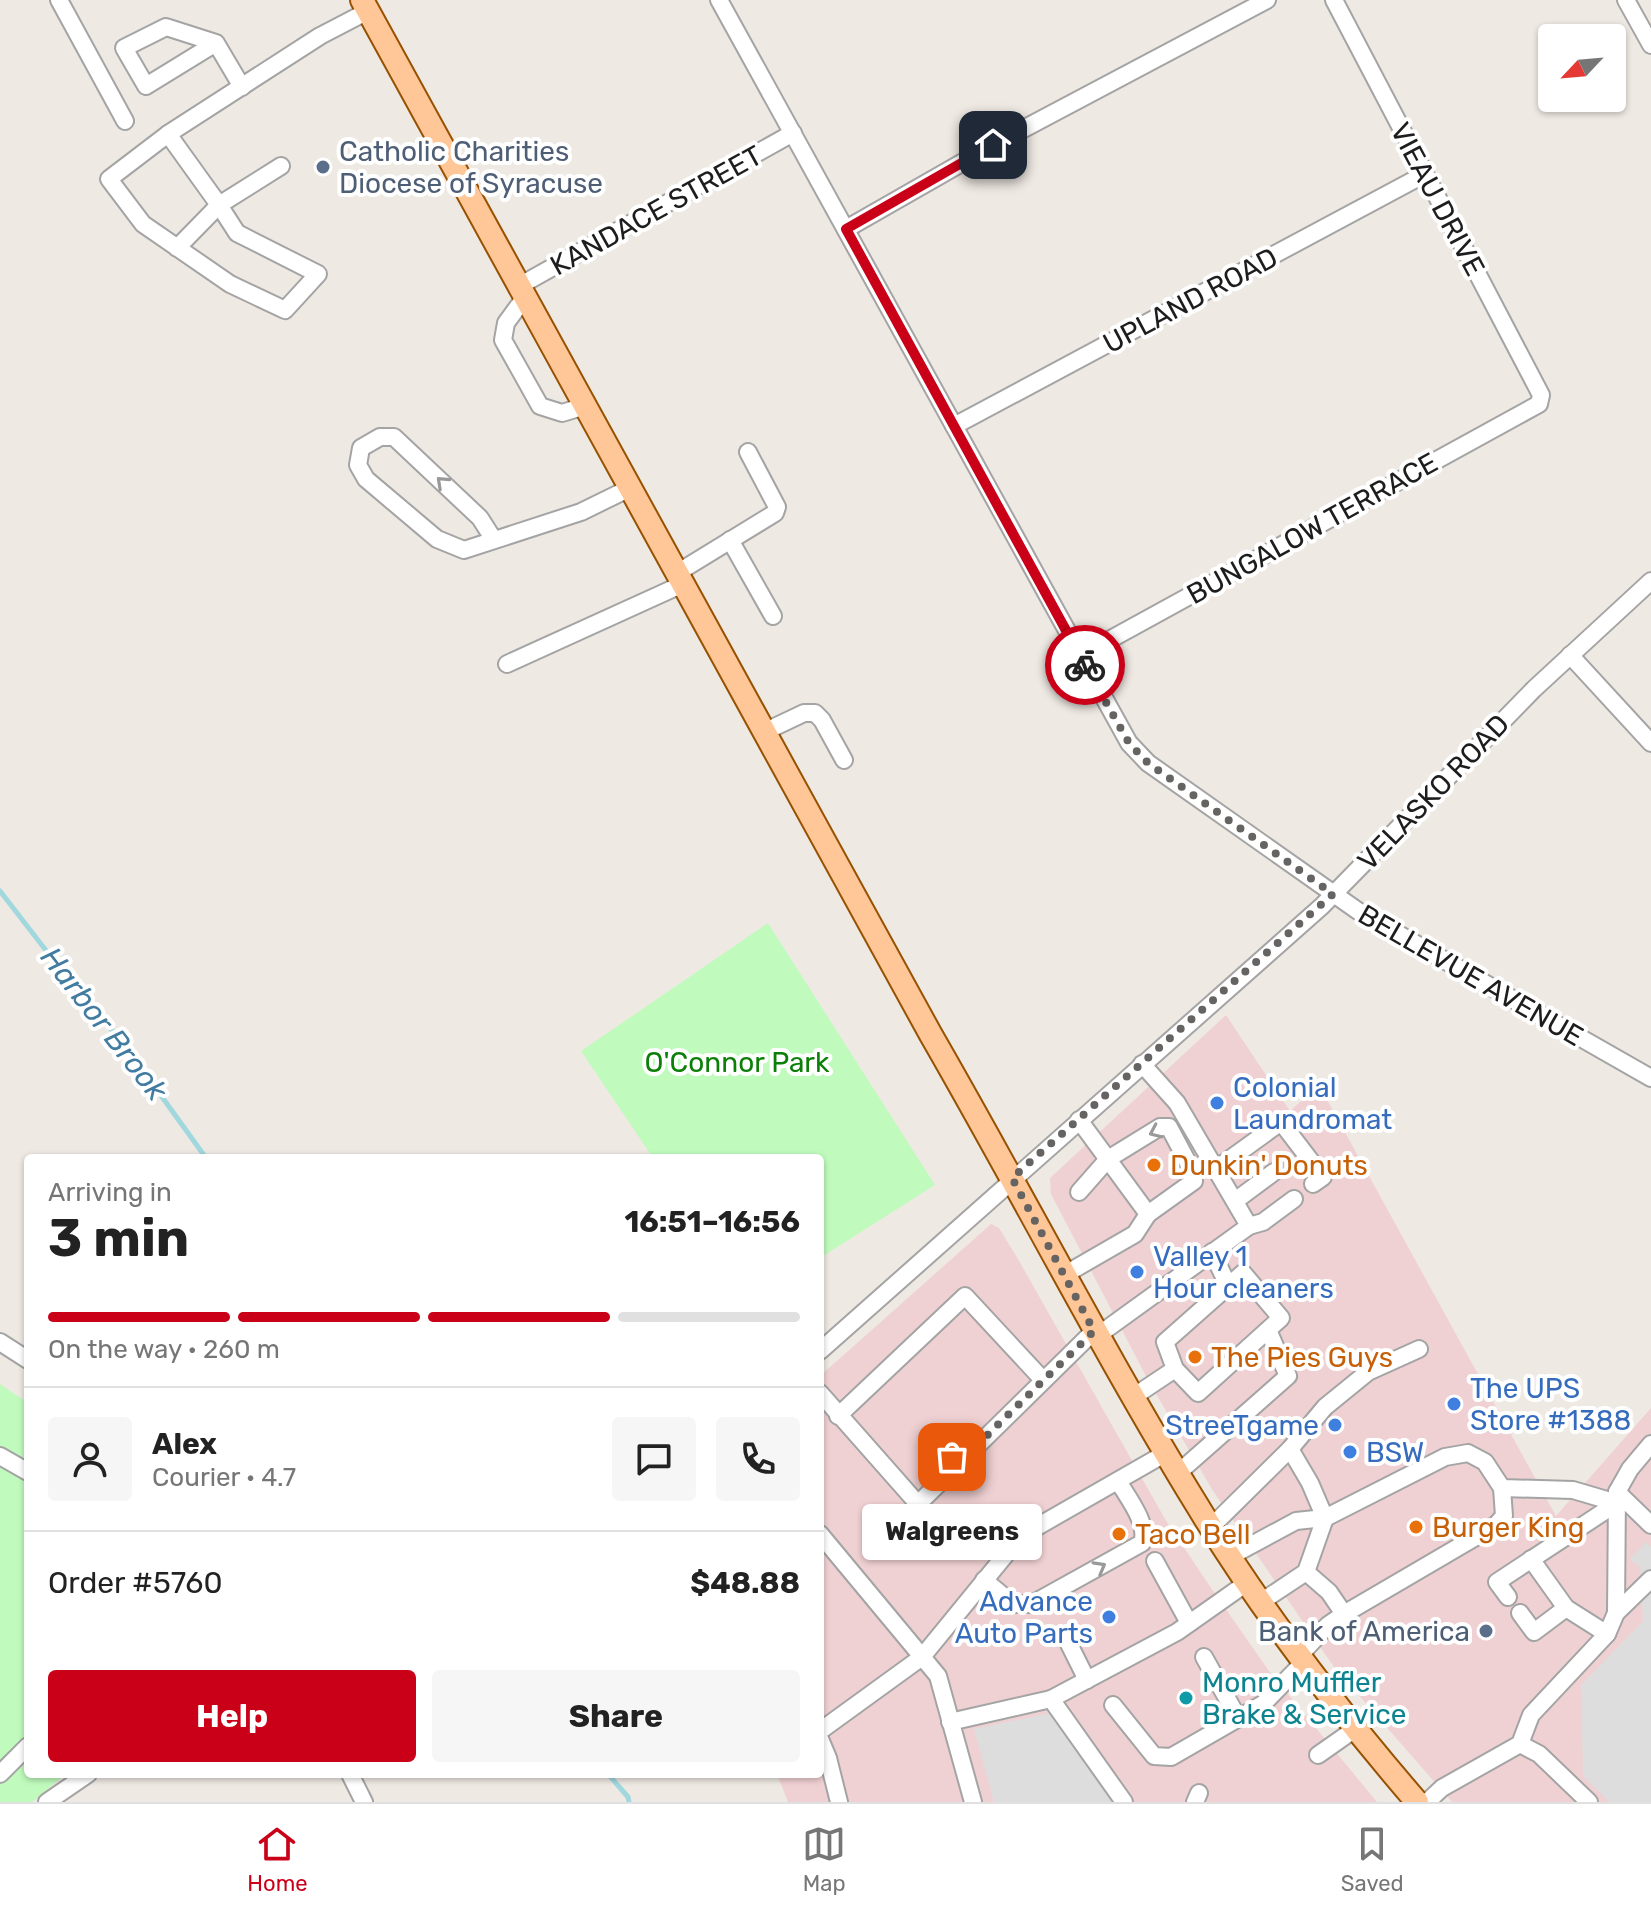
<!DOCTYPE html>
<html lang="en">
<head>
<meta charset="utf-8">
<style>
	:root { --surface:#fff; --page:#f6f6f6; --text:#222; --muted:#767676; --line:#e0e0e0; --accent:#ca0018 }
	body { margin:0; font-family:Rubik,sans-serif; background:var(--page); color:var(--text); height:100vh; display:flex; flex-direction:column; font-size:30px; white-space:nowrap }
	* { box-sizing:border-box; margin:0 }
	p { font-size:26px; color:var(--muted) }
	.icon { flex:none; width:44px; height:44px; fill:none; stroke:currentColor; stroke-width:2; stroke-linecap:round; stroke-linejoin:round }
	.map { position:relative; flex:1; overflow:hidden }
	.panel { position:absolute; left:24px; top:1154px; width:800px; height:624px; display:flex; flex-direction:column; background:var(--surface); border-radius:8px; box-shadow:0 2px 6px #0004 }
	.panel>* { flex:none }
	.needle { width:52px; rotate:244deg }
	.tools { position:absolute; left:1538px; top:24px; display:grid; gap:16px }
	.tools a { display:grid; place-items:center; width:88px; height:88px; border-radius:8px; background:var(--surface); box-shadow:0 2px 6px #0004; font-size:40px }
	.pin { position:absolute; display:grid; place-items:center; width:68px; height:68px; color:#fff; margin:-34px; border-radius:16px; box-shadow:0 4px 12px #0006 }
	.courier { position:absolute; display:grid; place-items:center; width:80px; height:80px; margin:-40px; border:6px solid #ca0018; border-radius:50%; background:#fff; color:#222; box-shadow:0 2px 10px #0007 }
	.bubble { position:absolute; height:56px; border-radius:8px; background:var(--surface); box-shadow:0 2px 6px #0004; font-size:26px; font-weight:700; line-height:56px; text-align:center }
	.headline em { font-style:normal; font-weight:700 }
	.headline div { display:flex; flex-direction:column-reverse }
	.headline { display:flex; align-items:center; justify-content:space-between; height:136px; padding:0 24px }
	h1 { font-size:52px; font-weight:700; line-height:60px }
	.bar { display:grid; grid-template-columns:repeat(4,1fr); gap:12px 8px; align-content:center; height:96px; padding:0 24px }
	.bar i { height:10px; border-radius:6px; background:var(--line) }
	.bar .active { background:var(--accent) }
	.bar p { grid-column:span 4 }
	.line { display:flex; align-items:center; gap:20px; padding:0 24px; border-top:2px solid var(--line) }
	.line div { flex:1 }
	.round { display:grid; place-items:center; flex:none; width:84px; height:84px; border-radius:8px; background:var(--page) }
	.primary-button { display:flex; gap:16px; margin-top:auto; padding:16px 24px }
	.primary-button a { flex:1; height:92px; border-radius:8px; background:var(--accent); color:#fff; font-size:32px; font-weight:700; line-height:92px; text-align:center }
	.primary-button a+a { background:var(--page); color:var(--text) }
	.dock { display:flex; justify-content:space-around; align-items:center; height:112px; border-top:2px solid var(--line); background:var(--surface); font-size:22px; color:var(--muted) }
	.dock a { display:grid; justify-items:center; gap:4px }
	.dock .active { color:var(--accent) }
	.map>svg:first-child { display:block }
	.commercial { fill:#f0d1d3 }
	.park { fill:#c0fbbd }
	.parking { fill:#ddd }
	.lines { fill:none; stroke-linecap:round; stroke-linejoin:round }
	.stream { stroke:#a1d8de; stroke-width:5 }
	.minor-tunnel { stroke:#c5c0bb; stroke-width:16; stroke-dasharray:16 8; stroke-linecap:butt }
	.minor-casing { stroke:#a4a4a4; stroke-width:20 }
	.major-casing { stroke:#965200; stroke-width:26 }
	.minor { stroke:#fff; stroke-width:16 }
	.major { stroke:#ffc698; stroke-width:22 }
	.oneway { stroke:#999 }
	.done { stroke:#666462; stroke-width:8; stroke-dasharray:0 14.4 }
	.route { stroke:#ca0018; stroke-width:10 }
	.service-dot { fill:#5c6f8a; stroke:#fff; stroke-width:3 }
	.shop-dot { fill:#3f7fe0; stroke:#fff; stroke-width:3 }
	.food-dot { fill:#e8710a; stroke:#fff; stroke-width:3 }
	.culture-dot { fill:#0f9aa8; stroke:#fff; stroke-width:3 }
	.labels { text-anchor:middle; stroke-width:8; stroke-linejoin:round; paint-order:stroke }
	.service-label { font-size:28px; fill:#4e5e75; stroke:#fff; text-anchor:start }
	.street-label { font-size:28px; fill:#1d1d1d; stroke:#fff }
	.park-label { font-size:28px; fill:#0c7f08; stroke:#fff }
	.shop-label { font-size:28px; fill:#366cbe; stroke:#fff; text-anchor:start }
	.food-label { font-size:28px; fill:#c56008; stroke:#fff; text-anchor:start }
	.culture-label { font-size:28px; fill:#0d838f; stroke:#fff; text-anchor:start }
	.water-label { font-size:30px; font-style:italic; fill:#427ca0; stroke:#fff }
</style>
</head>
<body>
<div class="map">
<svg width="1651" height="1802" viewBox="0 0 1651 1802">
	<rect width="100%" height="100%" fill="#efe9e3"/>
	<g class="commercial">
		<polygon points="1226,1015 1290,1111 1319,1085 1556,1516 1651,1408 1651,1802 1452,1802 1334,1667 1213,1491 1148,1380 1051,1194 1050,1178"/>
		<polygon points="991,1224 999,1228 1018,1259 1165,1519 1209,1585 1269,1671 1377,1802 788,1802 777,1774 820,1774 820,1376"/>
	</g>
	<g class="park">
		<polygon points="768,923 935,1185 820,1258 820,1158 653,1158 581,1051"/>
		<polygon points="0,1384 28,1403 28,1774 66,1774 32,1802 0,1802"/>
	</g>
	<g class="parking">
		<polygon points="1646,1542 1651,1547 1651,1802 1610,1802 1583,1776 1581,1685 1643,1621 1640,1567 1630,1559"/>
		<polygon points="1051,1713 1115,1802 994,1802 974,1729"/>
	</g>
	<g class="lines">
		<g class="stream">
			<polyline points="0,891 82,997 121,1040 206,1158"/>
			<polyline points="608,1774 628,1797 629,1802"/>
		</g>
		<g class="minor-tunnel">
			<polyline points="1274,1172 1291,1159"/>
			<polyline points="938,1471 952,1457"/>
		</g>
		<g class="minor-casing">
			<g id="minor">
				<polyline points="59,0 125,121"/>
				<polyline points="719,0 1129,743 1148,763 1358,911 1651,1078"/>
				<polyline points="1626,0 1651,45"/>
				<polyline points="216,43 146,86 124,48 166,27 216,43 242,87"/>
				<polyline points="168,134 109,179 143,224 230,284 285,310 318,274 237,233 219,205 177,248"/>
				<polyline points="281,166 219,205 168,134 320,36 368,11"/>
				<polyline points="846,229 993,145 1267,0"/>
				<polyline points="519,286 793,133"/>
				<polyline points="525,297 506,323 503,340 540,406 562,413 585,406"/>
				<polyline points="954,426 1425,174"/>
				<polyline points="494,540 480,518 394,437 380,437 361,448 358,465 366,479 437,539 464,550 581,512 630,488"/>
				<polyline points="730,540 773,616"/>
				<polyline points="677,573 775,513 777,507 748,452"/>
				<polyline points="1570,655 1651,743"/>
				<polyline points="1080,656 1539,404 1541,395 1334,0"/>
				<polyline points="507,664 683,584"/>
				<polyline points="764,732 804,713 815,713 822,720 844,760"/>
				<polyline points="1216,1169 1281,1122 1323,1177 1313,1184"/>
				<polyline points="1079,1192 1108,1159 1160,1127 1169,1127 1194,1174 1194,1181 1148,1214"/>
				<polyline points="1235,1201 1274,1172"/>
				<polyline points="1249,1226 1263,1222 1294,1199"/>
				<polyline points="1212,1252 1228,1285"/>
				<polyline points="1064,1275 1135,1234 1148,1214 1079,1120"/>
				<polyline points="1097,1336 1249,1226 1177,1103 1142,1064"/>
				<polyline points="0,1342 28,1360"/>
				<polyline points="820,1351 1322,906 1534,689 1651,581"/>
				<polyline points="820,1393 918,1504 1094,1331"/>
				<polyline points="1133,1397 1175,1369 1198,1393 1281,1318 1243,1273 1165,1342 1175,1369"/>
				<polyline points="838,1416 965,1296 1043,1380"/>
				<polyline points="0,1456 28,1472"/>
				<polyline points="1178,1473 1288,1376 1268,1330"/>
				<polyline points="1617,1492 1651,1525"/>
				<polyline points="1211,1527 1290,1449 1325,1407 1368,1372 1419,1349"/>
				<polyline points="820,1534 938,1676 973,1802"/>
				<polyline points="1231,1556 1296,1521 1325,1518 1445,1457 1468,1453 1485,1462 1502,1488 1573,1490 1617,1503"/>
				<polyline points="1531,1559 1566,1608 1607,1634"/>
				<polyline points="1155,1561 1189,1623"/>
				<polyline points="1306,1572 1329,1592 1344,1614"/>
				<path d="M 984,1580 L 1013,1604 L 1032,1604 L 1142,1543 C 1149,1524 1128,1498 1118,1481"/>
				<polyline points="1508,1597 1497,1582 1617,1503"/>
				<polyline points="1261,1602 1306,1572 1325,1518 1310,1483 1290,1449"/>
				<polyline points="1520,1613 1534,1632 1566,1608"/>
				<polyline points="1616,1613 1617,1492 1630,1469 1651,1444"/>
				<polyline points="1064,1634 1087,1680"/>
				<polyline points="1204,1657 1238,1718"/>
				<polyline points="1298,1657 1328,1625 1344,1614 1496,1525 1504,1516 1502,1488"/>
				<polyline points="1051,1699 1124,1802"/>
				<polyline points="1113,1705 1154,1756 1171,1757 1263,1704 1303,1663"/>
				<polyline points="950,1722 1051,1699 1177,1632 1248,1582"/>
				<polyline points="820,1731 922,1657 1007,1553 1035,1528 1166,1453"/>
				<polyline points="820,1739 828,1758 839,1802"/>
				<polyline points="1520,1744 1539,1754 1589,1802"/>
				<polyline points="1318,1755 1355,1729"/>
				<polyline points="0,1774 28,1746"/>
				<polyline points="350,1774 364,1802"/>
				<polyline points="47,1802 88,1774"/>
				<polyline points="1195,1802 1199,1793"/>
				<polyline points="1427,1802 1442,1788 1520,1744 1531,1715 1607,1634 1616,1613 1651,1579"/>
			</g>
		</g>
		<g class="major-casing">
			<path id="major" d="M 362,0 L 931,1035 C 1021,1191 1103,1352 1197,1505 C 1261,1611 1337,1709 1417,1802"/>
		</g>
		<use href="#minor" class="minor"/>
		<use href="#major" class="major"/>
	</g>
	<defs><path id="oneway-chevron" d="M-2-3.5L2.5 0L-2 3.5" fill="none" stroke-width="1.6" stroke-linecap="round" stroke-linejoin="round" transform="scale(2)"/></defs>
	<g class="oneway">
		<use href="#oneway-chevron" transform="translate(442 482) rotate(-137)"/>
		<use href="#oneway-chevron" transform="translate(1155 1132) rotate(156)"/>
		<use href="#oneway-chevron" transform="translate(1100 1567) rotate(-29)"/>
	</g>
	<g class="lines">
		<polyline class="done" points="952,1457 972,1450 1094,1331 1012,1178 1333,894 1148,763 1129,743 1085,665"/>
		<polyline class="route" points="993,145 846,229 1085,665"/>
	</g>
	<g class="service-dot">
		<circle cx="323" cy="167" r="8"/>
		<circle cx="1486" cy="1631" r="8"/>
	</g>
	<g class="shop-dot">
		<circle cx="1217" cy="1103" r="8"/>
		<circle cx="1137" cy="1272" r="8"/>
		<circle cx="1454" cy="1404" r="8"/>
		<circle cx="1335" cy="1425" r="8"/>
		<circle cx="1350" cy="1452" r="8"/>
		<circle cx="1109" cy="1617" r="8"/>
	</g>
	<g class="food-dot">
		<circle cx="1154" cy="1165" r="8"/>
		<circle cx="1195" cy="1357" r="8"/>
		<circle cx="1416" cy="1527" r="8"/>
		<circle cx="1119" cy="1534" r="8"/>
	</g>
	<circle class="culture-dot" cx="1186" cy="1698" r="8"/>
	<g class="labels">
		<g class="service-label">
			<text x="339" y="161">Catholic Charities<tspan x="339" dy="32">Diocese of Syracuse</tspan></text>
			<text x="1470" y="1641" text-anchor="end">Bank of America</text>
		</g>
		<g class="street-label">
			<text transform="translate(1438 199) rotate(62)" y="10">VIEAU DRIVE</text>
			<text transform="translate(656 210) rotate(-29)" y="10">KANDACE STREET</text>
			<text transform="translate(1190 300) rotate(-28)" y="10">UPLAND ROAD</text>
			<text transform="translate(1312 528) rotate(-29)" y="10">BUNGALOW TERRACE</text>
			<text transform="translate(1433 792) rotate(-46)" y="10">VELASKO ROAD</text>
			<text transform="translate(1471 975) rotate(30)" y="10">BELLEVUE AVENUE</text>
		</g>
		<g class="park-label">
			<text x="737" y="1072">O'Connor Park</text>
		</g>
		<g class="shop-label">
			<text x="1233" y="1097">Colonial<tspan x="1233" dy="32">Laundromat</tspan></text>
			<text x="1153" y="1266">Valley 1<tspan x="1153" dy="32">Hour cleaners</tspan></text>
			<text x="1470" y="1398">The UPS<tspan x="1470" dy="32">Store #1388</tspan></text>
			<text x="1319" y="1435" text-anchor="end">StreeTgame</text>
			<text x="1366" y="1462">BSW</text>
			<text x="1093" y="1611" text-anchor="end">Advance<tspan x="1093" dy="32">Auto Parts</tspan></text>
		</g>
		<g class="food-label">
			<text x="1170" y="1175">Dunkin' Donuts</text>
			<text x="1211" y="1367">The Pies Guys</text>
			<text x="1432" y="1537">Burger King</text>
			<text x="1135" y="1544">Taco Bell</text>
		</g>
		<g class="culture-label">
			<text x="1202" y="1692">Monro Muffler<tspan x="1202" dy="32">Brake &amp; Service</tspan></text>
		</g>
		<g class="water-label">
			<text transform="translate(104 1024) rotate(52)" y="10">Harbor Brook</text>
		</g>
	</g>
</svg>
<div class="tools">
<a><svg class="needle" viewBox="-14 -14 28 28"><path d="M0-13l5 13h-10z" fill="#e53935"/><path d="M0 13l5-13h-10z" fill="#767676"/></svg></a>
</div>
<div class="pin" style="left:952px;top:1457px;background:#ea580c"><svg class="icon" aria-label="bag" viewBox="0 0 24 24"><path d="M5 8h14l-1 12H6zM9 8a3 3 0 0 1 6 0"/></svg></div>
<div class="pin" style="left:993px;top:145px;background:#1f2937"><svg class="icon" aria-label="home" viewBox="0 0 24 24"><path d="M3 11l9-7 9 7M6 9v11h12V9"/></svg></div>
<div class="courier" style="left:1085px;top:665px"><svg class="icon" aria-label="bike" viewBox="0 0 24 24"><circle cx="6" cy="16" r="4"/><circle cx="18" cy="16" r="4"/><path d="M6 16l4-8h5l3 8M10 8l3 8H6M13 5h3"/></svg></div>
<div class="bubble" style="left:862px;top:1504px;width:180px">Walgreens</div>
<section class="panel">
<div class="headline"><div><h1>3 min</h1><p>Arriving in</p></div><em>16:51–16:56</em></div>
<div class="bar"><i class="active"></i><i class="active"></i><i class="active"></i><i></i><p>On the way · 260 m</p></div>
<div class="line" style="height:144px"><a class="round"><svg class="icon" aria-label="person" viewBox="0 0 24 24"><circle cx="12" cy="8" r="4"/><path d="M4 21q1-7 8-7t8 7"/></svg></a><div><b>Alex</b><p>Courier · 4.7</p></div><a class="round"><svg class="icon" aria-label="chat" viewBox="0 0 24 24"><path d="M4 5h16v11H9l-5 4z"/></svg></a><a class="round"><svg class="icon" aria-label="phone" viewBox="0 0 24 24"><path d="M5 4h4l2 5-3 2q2 4 5 5l2-3 5 2v4C11 20 4 13 5 4z"/></svg></a></div>
<div class="line" style="height:104px"><div>Order #5760</div><b>$48.88</b></div>
<div class="primary-button"><a>Help</a><a>Share</a></div>
</section>
</div>
<nav class="dock">
<a class="active"><svg class="icon" aria-label="home" viewBox="0 0 24 24"><path d="M3 11l9-7 9 7M6 9v11h12V9"/></svg>Home</a>
<a><svg class="icon" aria-label="map" viewBox="0 0 24 24"><path d="M3 6l6-2 6 2 6-2v14l-6 2-6-2-6 2zM9 4v14M15 6v14"/></svg>Map</a>
<a><svg class="icon" aria-label="saved" viewBox="0 0 24 24"><path d="M7 4h10v16l-5-4-5 4z"/></svg>Saved</a>
</nav>
</body>
</html>
